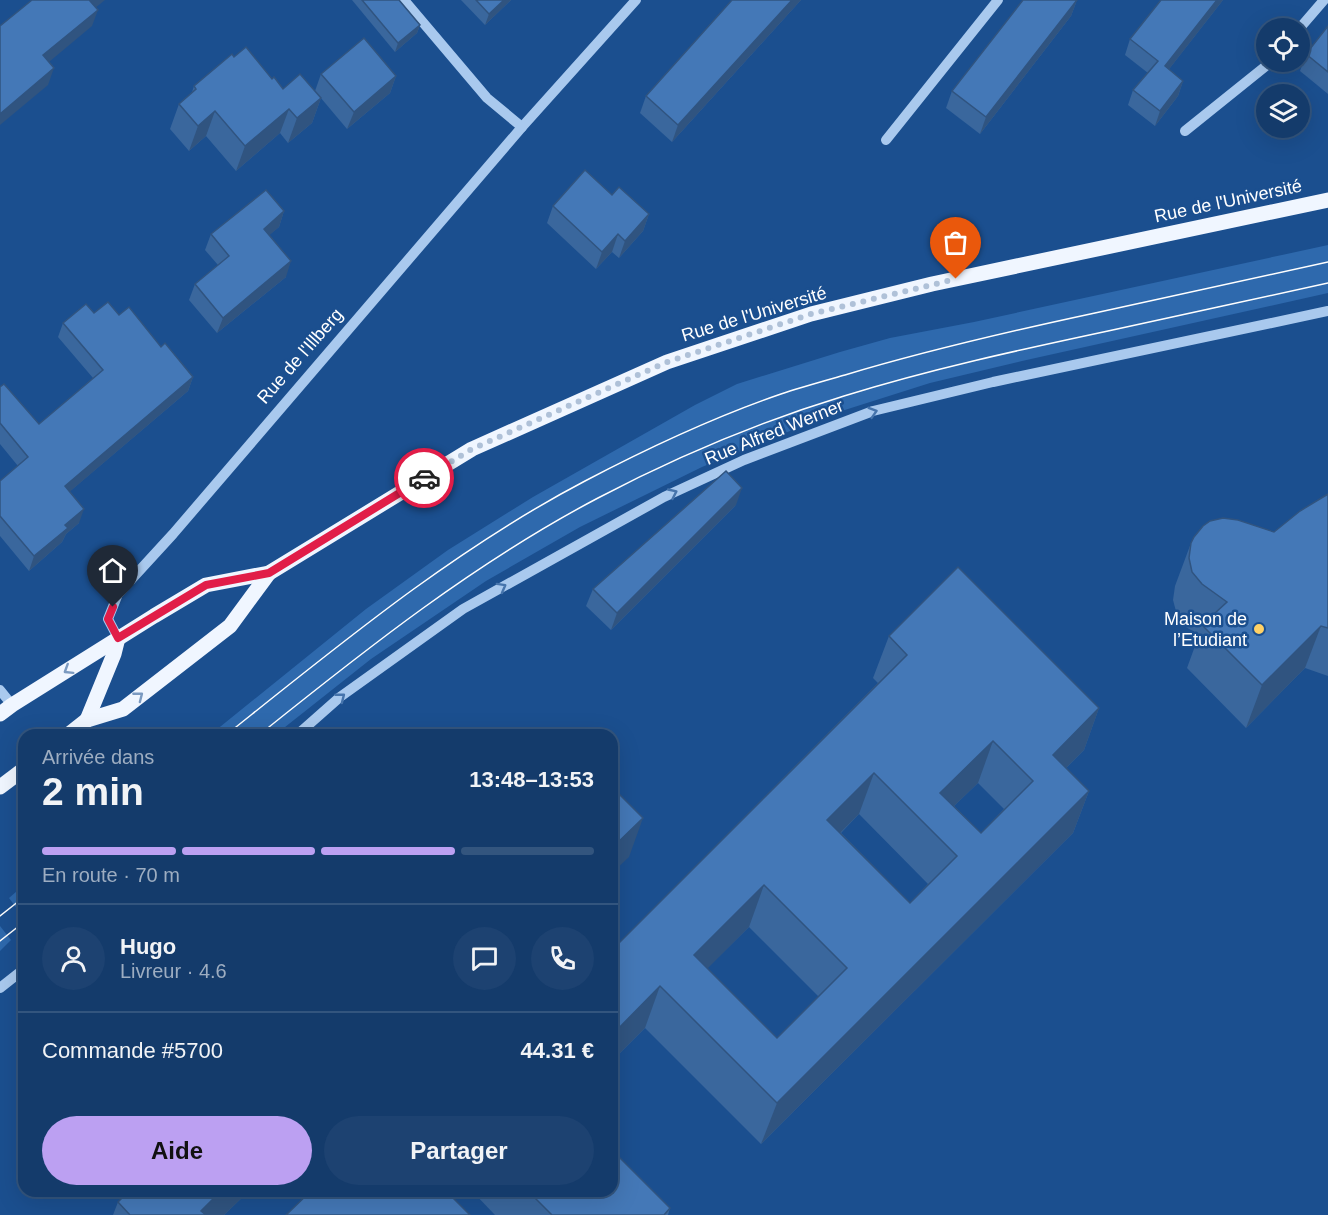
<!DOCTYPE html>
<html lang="fr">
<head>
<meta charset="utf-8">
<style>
	:root { --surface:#143b6b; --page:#1d4271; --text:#f1f3f6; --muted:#9dadc1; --line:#33557e; --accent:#bca0f2 }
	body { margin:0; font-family:Helvetica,sans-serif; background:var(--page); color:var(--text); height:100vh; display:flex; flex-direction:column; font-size:22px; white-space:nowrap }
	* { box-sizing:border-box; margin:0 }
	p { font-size:20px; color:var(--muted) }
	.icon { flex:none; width:33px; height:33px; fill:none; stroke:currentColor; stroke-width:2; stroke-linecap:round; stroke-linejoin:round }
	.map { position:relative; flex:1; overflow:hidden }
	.details { position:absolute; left:18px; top:729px; width:600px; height:468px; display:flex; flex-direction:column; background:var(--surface); border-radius:18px; box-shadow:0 6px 24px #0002,0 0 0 2px var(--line) }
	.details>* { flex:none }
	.tools { position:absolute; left:1256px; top:18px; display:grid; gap:12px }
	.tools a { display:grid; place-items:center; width:54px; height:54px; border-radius:50%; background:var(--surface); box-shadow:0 6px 24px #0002,0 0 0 2px var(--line); font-size:30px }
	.pin { position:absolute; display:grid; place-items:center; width:51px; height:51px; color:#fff; margin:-62px -26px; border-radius:50% 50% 50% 0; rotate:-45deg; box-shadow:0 0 6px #0007 }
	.pin .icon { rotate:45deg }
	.courier { position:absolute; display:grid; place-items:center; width:60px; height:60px; margin:-30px; border:4px solid #e11d48; border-radius:50%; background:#fff; color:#222; box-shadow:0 2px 8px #0007 }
	.overview em { font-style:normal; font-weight:700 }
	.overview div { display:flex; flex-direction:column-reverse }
	.overview { display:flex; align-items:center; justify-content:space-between; height:102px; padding:0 24px }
	h1 { font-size:39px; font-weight:700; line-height:45px }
	.bar { display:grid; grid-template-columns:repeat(4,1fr); gap:9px 6px; align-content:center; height:72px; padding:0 24px }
	.bar i { height:8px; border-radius:4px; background:var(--line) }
	.bar .on { background:var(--accent) }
	.bar p { grid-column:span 4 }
	.line { display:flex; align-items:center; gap:15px; padding:0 24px; border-top:2px solid var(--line) }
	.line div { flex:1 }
	.round { display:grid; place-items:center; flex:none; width:63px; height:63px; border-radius:32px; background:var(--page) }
	.primary-button { display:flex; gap:12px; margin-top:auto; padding:12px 24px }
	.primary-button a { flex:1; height:69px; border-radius:36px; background:var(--accent); color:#111; font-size:24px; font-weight:700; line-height:69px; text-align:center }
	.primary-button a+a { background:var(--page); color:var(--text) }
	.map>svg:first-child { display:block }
	.green { fill:#2e69ad }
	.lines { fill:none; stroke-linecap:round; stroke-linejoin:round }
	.minor { stroke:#a9c9ee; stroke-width:10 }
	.major { stroke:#f0f6ff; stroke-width:15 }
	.tram { stroke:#fff; stroke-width:1.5 }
	.wall { fill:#3a679d; fill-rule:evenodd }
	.shaded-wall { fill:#305480 }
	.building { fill:#4478b7; stroke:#305480; stroke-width:1.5; fill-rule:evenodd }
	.oneway { stroke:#4674ac }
	.oneway2 { stroke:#7b9ac1 }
	.done { stroke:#afc1d8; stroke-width:6; stroke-dasharray:0 10.8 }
	.route { stroke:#e11d48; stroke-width:8 }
	.poi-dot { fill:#ffd166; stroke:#1b4f8f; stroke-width:2 }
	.labels { text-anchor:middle; stroke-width:5; stroke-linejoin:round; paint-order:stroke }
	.street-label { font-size:18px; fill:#fff; stroke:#1b4f8f }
	.poi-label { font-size:18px; fill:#fff; stroke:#1b4f8f; text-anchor:end }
</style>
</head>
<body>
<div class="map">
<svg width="1328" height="1215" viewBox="0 0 1328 1215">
	<rect width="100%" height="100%" fill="#1b4f8f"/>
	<g class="green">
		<polygon points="1328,245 1328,293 1022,361 930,383 829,415 702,467 580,527 486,581 371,659 275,735 210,735 366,609 448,550 533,497 695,405 737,384 840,352 890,338 974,322"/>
		<polygon points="24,885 24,918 9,898"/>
		<polygon points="0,926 11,940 0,951"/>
	</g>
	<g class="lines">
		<g class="minor">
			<polyline points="404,0 487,98 522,127"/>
			<polyline points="1299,29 1324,0"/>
			<polyline points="1185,131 1271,62"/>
			<polyline points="886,140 998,0"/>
			<polyline points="118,638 108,619 118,594 173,534 522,127 636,0"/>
			<polyline points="0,690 12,705"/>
			<polyline points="297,735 340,697 463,609 664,497 744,460 873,411 993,382 1328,311"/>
			<polyline points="0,988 24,969"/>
		</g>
		<g class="major">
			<polyline points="0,714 12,705 154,616 206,585 269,573 472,449 667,362 811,314 932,284 1328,200"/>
			<polyline points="87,720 114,654 118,638"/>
			<polyline points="68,735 87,720 123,709 230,626 269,573"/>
			<polyline points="0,787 24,769"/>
		</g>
		<g class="tram">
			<path d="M 226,735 C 340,644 455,549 585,481 C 648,448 714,417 781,394 C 802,387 824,381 845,375 C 928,350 1011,331 1095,313 C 1172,296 1250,279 1328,262"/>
			<path d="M 259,735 C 366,649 476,562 598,498 C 676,457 759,422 844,396 C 931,369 1019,350 1108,331 C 1181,315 1255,299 1328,283"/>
			<polyline points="0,916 24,897"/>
			<polyline points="0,941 24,922"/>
		</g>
	</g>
	<g class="wall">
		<polygon points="352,0 399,0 420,25 417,33 395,52"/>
		<polygon points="461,0 511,0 485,25"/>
		<polygon points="732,0 801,0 672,142 640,113 646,96"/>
		<polygon points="1077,0 1071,16 980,134 946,108 952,91"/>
		<polygon points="1161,0 1223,0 1169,69 1183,81 1178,96 1155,126 1128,105 1133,90 1148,73 1125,55 1130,39"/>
		<polygon points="1328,26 1328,94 1300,71 1306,54"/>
		<polygon points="234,57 272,79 283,89 321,98 312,123 288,143 280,133 236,171 206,136 189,151 170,129 179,104 192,92 194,86"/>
		<polygon points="321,74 396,76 390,93 347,129 315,91"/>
		<polygon points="612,195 649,214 643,231 619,258 612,252 596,269 547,223 553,206"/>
		<polygon points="284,211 279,227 269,235 286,277 217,333 189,300 195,284 218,265 205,250 211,234"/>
		<polygon points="94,313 119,315 161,347 193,377 188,391 69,492 79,523 66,534 62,542 29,571 0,536 0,481 18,466 0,444 0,387 39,424 93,378 58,337 63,323"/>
		<polygon points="1328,494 1328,676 1305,668 1246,728 1187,668 1199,635 1186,627 1177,615 1173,600 1175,586 1191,543 1274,532"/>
		<polygon points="736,505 611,630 586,606 593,589"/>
		<path d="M 889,636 L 1099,708 L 1084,750 L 1066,768 L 1089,791 L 1073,833 L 761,1144 L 645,1028 L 612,1061 L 612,950 L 878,683 L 873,678 ZM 978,783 L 1004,809 L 981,833 L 954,806 ZM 859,814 L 928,884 L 910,903 L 841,833 ZM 749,927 L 819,997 L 777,1038 L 707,968 Z"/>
		<polygon points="119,1191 249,1191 224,1215 113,1215 118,1202 124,1196"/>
		<polygon points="472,1191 612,1191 670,1208 668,1215 495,1215"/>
	</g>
	<g class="shaded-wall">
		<polygon points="92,0 105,0 84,17 90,1"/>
		<polygon points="504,0 511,0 485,25 489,14"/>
		<polygon points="792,0 801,0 672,142 678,125"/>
		<polygon points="1077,0 1071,16 980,134 986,117"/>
		<polygon points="1217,0 1223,0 1159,82 1165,66"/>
		<polygon points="98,10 92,26 37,72 43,55"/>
		<polygon points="420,25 417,33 395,52 398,43"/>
		<polygon points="54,68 48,85 0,125 0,114"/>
		<polygon points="396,76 390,93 347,129 354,112"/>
		<polygon points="1183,81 1178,96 1155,126 1160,111"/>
		<polygon points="321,98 312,123 288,143 297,118"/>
		<polygon points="289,109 280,133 236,171 245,146"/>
		<polygon points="215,111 206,136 189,151 198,126"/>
		<polygon points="284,211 279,227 258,245 264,229"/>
		<polygon points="649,214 643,231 619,258 625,241"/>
		<polygon points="618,234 612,252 596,269 602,252"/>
		<polygon points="291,261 286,277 217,333 223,318"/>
		<polygon points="193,377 188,391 60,500 65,486"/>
		<polygon points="742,488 736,505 611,630 617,613"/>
		<polygon points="84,509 79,523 66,534 62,542 29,571 34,556 65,525"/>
		<polygon points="1321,626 1305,668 1246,728 1262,685"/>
		<polygon points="1099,708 1084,750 1037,797 1053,755"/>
		<polygon points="993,741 978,783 930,829 940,793"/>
		<polygon points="874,773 859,814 812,861 827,820"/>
		<polygon points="1089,791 1073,833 761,1144 777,1103"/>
		<polygon points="643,818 629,857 612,873 612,848"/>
		<polygon points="764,885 749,927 679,997 694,955"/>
		<polygon points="660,986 645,1028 612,1061 612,1035"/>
		<polygon points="221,1191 249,1191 224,1215 200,1215 201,1211"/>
	</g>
	<g class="building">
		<polygon points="32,0 92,0 90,1 98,10 43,55 54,68 0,114 0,26"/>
		<polygon points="362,0 399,0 420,25 398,43"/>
		<polygon points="476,0 504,0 489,14"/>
		<polygon points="732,0 792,0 678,125 646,96"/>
		<polygon points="1023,0 1077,0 986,117 952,91"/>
		<polygon points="1161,0 1217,0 1165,66 1183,81 1160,111 1133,90 1158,61 1130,39"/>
		<polygon points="1328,26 1328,72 1306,54"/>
		<polygon points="364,38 396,76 354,112 321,74"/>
		<polygon points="246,47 272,79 274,77 283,89 300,74 321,98 297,118 289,109 245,146 215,111 198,126 179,104 196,89 194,86 232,54 234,57"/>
		<polygon points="585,170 612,195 619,187 649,214 625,241 618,234 602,252 553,206"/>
		<polygon points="266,190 284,211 264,229 291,261 223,318 195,284 229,256 211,234"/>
		<polygon points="108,302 119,315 129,307 161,347 165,343 193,377 65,486 84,509 65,525 68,528 34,556 0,516 0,481 28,457 0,423 0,387 4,384 39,424 103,370 63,323 86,304 94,313"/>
		<polygon points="726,471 742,488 617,613 593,589"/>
		<polygon points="1328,494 1328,628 1321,626 1262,685 1202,625 1227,602 1202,584 1192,572 1189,558 1191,543 1194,537 1203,526 1210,521 1223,518 1238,520 1274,532 1300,511"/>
		<path d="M 958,567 L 1099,708 L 1053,755 L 1089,791 L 777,1103 L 660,986 L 612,1035 L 612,950 L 907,655 L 889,636 ZM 993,741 L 1033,781 L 981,833 L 940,793 ZM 874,773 L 957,856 L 910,903 L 827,820 ZM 764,885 L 847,968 L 777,1038 L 694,955 Z"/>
		<polygon points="612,787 643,818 612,848"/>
		<polygon points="612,1150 670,1208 664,1215 552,1215 528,1191 612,1191"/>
		<polygon points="129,1191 221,1191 201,1211 206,1215 130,1215 118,1202"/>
		<polygon points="311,1191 446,1191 470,1215 286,1215"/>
	</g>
	<defs><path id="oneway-chevron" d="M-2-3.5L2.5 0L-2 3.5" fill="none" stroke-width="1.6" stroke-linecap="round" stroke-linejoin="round" transform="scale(1.5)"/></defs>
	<g class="oneway">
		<use href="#oneway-chevron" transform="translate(873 412) rotate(-17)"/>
		<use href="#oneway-chevron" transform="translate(673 493) rotate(-25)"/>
		<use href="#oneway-chevron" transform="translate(502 587) rotate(-29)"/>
		<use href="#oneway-chevron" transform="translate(341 697) rotate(-38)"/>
	</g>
	<g class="oneway2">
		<use href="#oneway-chevron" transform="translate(68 670) rotate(148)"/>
		<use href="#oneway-chevron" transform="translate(139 696) rotate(-38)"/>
	</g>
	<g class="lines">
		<polyline class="done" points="424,478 472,449 667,362 811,314 956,279"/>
		<polyline class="route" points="113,607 108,619 118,638 206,585 269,573 424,478"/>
	</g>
	<circle class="poi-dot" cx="1259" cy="629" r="6"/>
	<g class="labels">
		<g class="street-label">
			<text transform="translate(1228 201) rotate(-12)" y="6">Rue de l'Université</text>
			<text transform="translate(754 314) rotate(-17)" y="6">Rue de l'Université</text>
			<text transform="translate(300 356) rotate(-49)" y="6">Rue de l'Illberg</text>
			<text transform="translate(774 432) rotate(-22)" y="6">Rue Alfred Werner</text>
		</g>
		<g class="poi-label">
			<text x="1247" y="625">Maison de<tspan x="1247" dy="21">l’Etudiant</tspan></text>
		</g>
	</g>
</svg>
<div class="tools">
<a><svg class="icon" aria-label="locate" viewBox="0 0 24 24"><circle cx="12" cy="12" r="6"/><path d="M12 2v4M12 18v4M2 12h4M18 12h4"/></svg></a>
<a><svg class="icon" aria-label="layers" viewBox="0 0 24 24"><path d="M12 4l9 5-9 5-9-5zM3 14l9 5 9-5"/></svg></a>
</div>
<div class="pin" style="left:956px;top:279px;background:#ea580c"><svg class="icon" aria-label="bag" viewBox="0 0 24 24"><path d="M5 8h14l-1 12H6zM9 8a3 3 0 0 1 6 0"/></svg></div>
<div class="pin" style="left:113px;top:607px;background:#1f2937"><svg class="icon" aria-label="home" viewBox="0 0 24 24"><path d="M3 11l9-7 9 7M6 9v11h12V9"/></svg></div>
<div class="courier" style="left:424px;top:478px"><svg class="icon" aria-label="car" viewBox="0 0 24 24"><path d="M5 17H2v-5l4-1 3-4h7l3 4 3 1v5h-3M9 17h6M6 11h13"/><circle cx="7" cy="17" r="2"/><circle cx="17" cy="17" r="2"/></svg></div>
<section class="details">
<div class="overview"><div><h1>2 min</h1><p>Arrivée dans</p></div><em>13:48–13:53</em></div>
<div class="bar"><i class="on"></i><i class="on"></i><i class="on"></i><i></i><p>En route · 70 m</p></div>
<div class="line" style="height:108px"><a class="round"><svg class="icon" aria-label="person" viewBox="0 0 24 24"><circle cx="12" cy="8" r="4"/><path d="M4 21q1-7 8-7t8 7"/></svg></a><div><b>Hugo</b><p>Livreur · 4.6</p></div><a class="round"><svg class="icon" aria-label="chat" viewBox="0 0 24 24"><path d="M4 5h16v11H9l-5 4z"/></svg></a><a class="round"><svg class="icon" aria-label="phone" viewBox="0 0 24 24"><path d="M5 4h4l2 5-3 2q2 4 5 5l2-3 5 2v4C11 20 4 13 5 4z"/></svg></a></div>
<div class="line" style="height:78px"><div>Commande #5700</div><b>44.31 €</b></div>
<div class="primary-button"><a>Aide</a><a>Partager</a></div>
</section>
</div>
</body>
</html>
